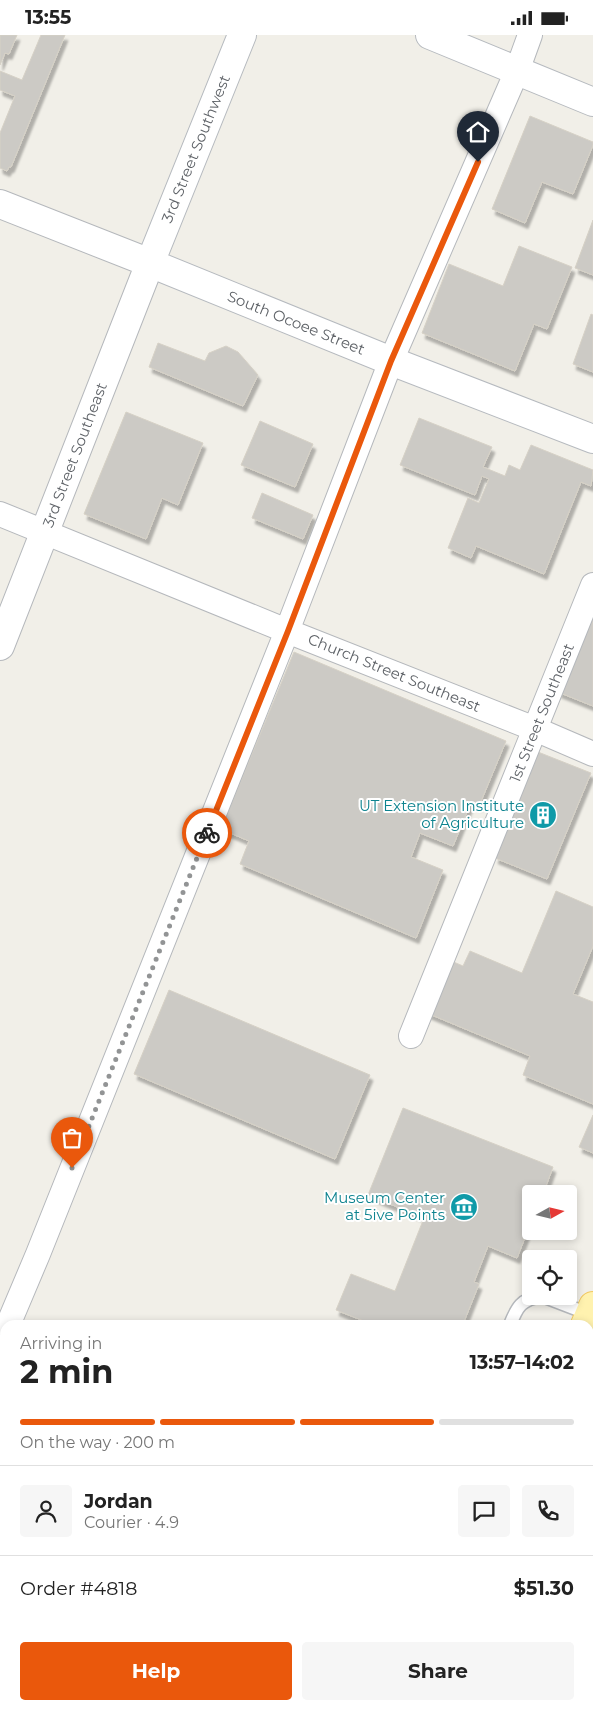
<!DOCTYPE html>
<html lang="en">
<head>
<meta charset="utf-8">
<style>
	:root { --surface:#fff; --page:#f6f6f6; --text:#222; --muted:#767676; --line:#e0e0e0; --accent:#ea580c }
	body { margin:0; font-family:Montserrat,sans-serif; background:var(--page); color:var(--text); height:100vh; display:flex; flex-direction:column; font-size:19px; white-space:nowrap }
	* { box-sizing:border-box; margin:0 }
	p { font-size:16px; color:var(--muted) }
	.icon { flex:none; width:28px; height:28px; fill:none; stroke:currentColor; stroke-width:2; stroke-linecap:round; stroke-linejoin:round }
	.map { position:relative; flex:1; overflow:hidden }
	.side { position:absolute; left:0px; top:1285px; width:594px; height:390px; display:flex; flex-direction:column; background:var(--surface); border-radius:15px 15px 0 0; box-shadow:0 2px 8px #0003 }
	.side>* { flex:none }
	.needle { width:32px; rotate:82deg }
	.tools { position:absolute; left:522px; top:1150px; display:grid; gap:10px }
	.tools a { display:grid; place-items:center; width:55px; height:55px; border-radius:5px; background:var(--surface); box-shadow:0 2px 8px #0003; font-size:25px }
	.pin { position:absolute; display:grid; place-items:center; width:42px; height:42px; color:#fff; margin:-51px -21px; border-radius:50% 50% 50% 0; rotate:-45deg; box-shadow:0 0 5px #0007 }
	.pin .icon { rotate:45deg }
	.courier { position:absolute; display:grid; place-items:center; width:50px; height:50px; margin:-25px; border:4px solid #ea580c; border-radius:50%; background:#fff; color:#222; box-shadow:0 1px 6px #0007 }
	.head em { font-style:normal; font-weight:700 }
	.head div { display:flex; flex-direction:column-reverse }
	.head { display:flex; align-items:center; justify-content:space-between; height:85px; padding:0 20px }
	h1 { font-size:32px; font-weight:700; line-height:38px }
	.bar { display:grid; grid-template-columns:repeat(4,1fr); gap:8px 5px; align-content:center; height:60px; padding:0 20px }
	.bar i { height:6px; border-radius:4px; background:var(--line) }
	.bar .current { background:var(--accent) }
	.bar p { grid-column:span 4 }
	.line { display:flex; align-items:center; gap:12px; padding:0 20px; border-top:1px solid var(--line) }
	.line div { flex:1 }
	.round { display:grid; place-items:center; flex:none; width:52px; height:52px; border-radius:5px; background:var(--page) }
	.cta { display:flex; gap:10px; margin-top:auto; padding:10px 20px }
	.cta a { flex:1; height:58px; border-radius:5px; background:var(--accent); color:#fff; font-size:20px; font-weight:700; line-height:58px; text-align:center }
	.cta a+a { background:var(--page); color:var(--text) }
	.status { display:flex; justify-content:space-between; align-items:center; height:35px; padding:0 25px; background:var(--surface); direction:ltr }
	.status svg { height:14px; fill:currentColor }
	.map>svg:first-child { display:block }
	.building { fill:#cccac5; stroke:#d6d1c6; filter:url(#shadow) }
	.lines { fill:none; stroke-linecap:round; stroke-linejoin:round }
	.service-casing { stroke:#b5b8bc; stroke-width:15 }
	.minor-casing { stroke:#b5b8bc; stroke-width:26 }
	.tertiary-casing { stroke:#b5b8bc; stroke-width:30 }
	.secondary-casing { stroke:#b6babf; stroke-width:30 }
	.primary-casing { stroke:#f2c960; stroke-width:30 }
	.service { stroke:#fff; stroke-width:12 }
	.minor { stroke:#fff; stroke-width:24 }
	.tertiary { stroke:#fff; stroke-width:28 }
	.secondary { stroke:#fff; stroke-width:28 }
	.primary { stroke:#fff2af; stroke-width:28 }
	.rail { stroke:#b6b7b8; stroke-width:4; stroke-dasharray:1 6; stroke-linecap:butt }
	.done { stroke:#929495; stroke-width:5; stroke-dasharray:0 9 }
	.route { stroke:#ea580c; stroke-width:6 }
	.labels { text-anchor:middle; stroke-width:4; stroke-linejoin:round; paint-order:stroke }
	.street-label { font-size:15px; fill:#5f6368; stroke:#fff }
	.culture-label { font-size:15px; fill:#0d838f; stroke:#fff; text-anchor:end }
</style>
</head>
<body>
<div class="status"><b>13:55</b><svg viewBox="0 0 49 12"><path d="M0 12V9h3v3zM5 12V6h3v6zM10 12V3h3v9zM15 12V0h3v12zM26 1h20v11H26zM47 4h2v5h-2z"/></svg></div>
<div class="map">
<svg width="593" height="1675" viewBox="0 0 593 1675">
	<defs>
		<filter id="shadow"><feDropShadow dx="3" dy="5.5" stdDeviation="1" flood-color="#0004"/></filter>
	</defs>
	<rect width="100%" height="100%" fill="#f1efe8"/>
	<g class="building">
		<polygon points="0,0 17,0 9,19 5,18 0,30"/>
		<polygon points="41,0 65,0 11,132 9,132 7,136 0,133 0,98 15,61 0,55 0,36 22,45"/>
		<polygon points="530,81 593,107 593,110 573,159 542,147 525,188 492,174"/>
		<polygon points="593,185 593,240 575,233"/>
		<polygon points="519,211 572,232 547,294 534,289 515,336 422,298 449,229 503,251"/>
		<polygon points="591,279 593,280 593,337 573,329"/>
		<polygon points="158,308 205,326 209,318 226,311 238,317 258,340 243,371 149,332"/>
		<polygon points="126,377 203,408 178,470 162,463 146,504 84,479"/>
		<polygon points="419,383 492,412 483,432 505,441 509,430 520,435 531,410 593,435 591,451 581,447 544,539 476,511 471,523 448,513 468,463 479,468 489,444 482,441 475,460 400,430"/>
		<polygon points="260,386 313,409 295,452 241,430"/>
		<polygon points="262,458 313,480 303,504 252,483"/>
		<polygon points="588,582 593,584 593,671 558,657"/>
		<polygon points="294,617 506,706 479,771 471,767 453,811 420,798 411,822 443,835 416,903 240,829 249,806 221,794"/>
		<polygon points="538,717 591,738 547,844 495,823"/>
		<polygon points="556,856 593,872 593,911 573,959 593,967 593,1069 523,1040 530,1021 427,978 449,925 463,931 470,916 522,938"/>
		<polygon points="169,955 370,1040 335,1124 134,1039"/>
		<polygon points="403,1073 553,1132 543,1159 531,1159 531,1187 517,1223 488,1211 474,1247 479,1249 463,1289 457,1287 456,1290 374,1290 336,1275 351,1239 395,1256 424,1183 368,1160"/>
		<polygon points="593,1080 593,1118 579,1112"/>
		<polygon points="589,1474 593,1476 593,1515 589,1525"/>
		<polygon points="589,1529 593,1530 593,1568 591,1567 589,1573"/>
		<polygon points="589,1645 593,1647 589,1662"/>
		<polygon points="61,1670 132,1670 138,1675 67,1675"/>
		<polygon points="463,1670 585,1670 583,1675 461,1675"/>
	</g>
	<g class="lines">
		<g class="service-casing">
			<g id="service">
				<polyline points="542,1261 589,1279"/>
				<path d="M 510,1290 C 517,1272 521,1264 542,1261"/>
				<polyline points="589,1404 593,1406"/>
				<polyline points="589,1461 593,1463"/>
				<polyline points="173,1670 178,1675"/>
			</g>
		</g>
		<g class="minor-casing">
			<g id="minor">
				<polyline points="0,479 287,596 535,694 593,719"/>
				<polyline points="411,1001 593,550"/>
				<polyline points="8,1290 38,1219 287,596 391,326 517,36 530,0"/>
				<polyline points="0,1396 5,1400"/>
				<polyline points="290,1670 297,1675"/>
			</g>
		</g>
		<g class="tertiary-casing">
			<polyline id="tertiary" points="0,169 150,228 0,611"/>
		</g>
		<g class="secondary-casing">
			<g id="secondary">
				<polyline points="242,0 150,228 391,326 593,404"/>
				<polyline points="430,0 593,67"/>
			</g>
		</g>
		<g class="primary-casing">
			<g id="primary">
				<polyline points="585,1290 593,1271"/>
				<polyline points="429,1675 431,1670"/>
			</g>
		</g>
		<use href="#service" class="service"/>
		<use href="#minor" class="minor"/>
		<use href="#tertiary" class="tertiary"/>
		<use href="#secondary" class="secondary"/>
		<use href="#primary" class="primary"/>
		<g class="rail">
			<polyline points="0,1647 5,1652"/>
			<polyline points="25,1670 31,1675"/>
			<polyline points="0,1671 5,1675"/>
		</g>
	</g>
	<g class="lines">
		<polyline class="done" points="72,1133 207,798"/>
		<polyline class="route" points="207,798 288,596 391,326 478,127"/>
	</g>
	<defs>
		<g id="building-disc" transform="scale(1.4375)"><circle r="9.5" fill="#0f9aa8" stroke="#fff"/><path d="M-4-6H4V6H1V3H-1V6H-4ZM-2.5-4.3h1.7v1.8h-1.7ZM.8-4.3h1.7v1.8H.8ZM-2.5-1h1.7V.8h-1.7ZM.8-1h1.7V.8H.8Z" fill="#fff"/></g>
		<g id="museum-disc" transform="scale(1.4375)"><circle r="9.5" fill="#0f9aa8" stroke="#fff"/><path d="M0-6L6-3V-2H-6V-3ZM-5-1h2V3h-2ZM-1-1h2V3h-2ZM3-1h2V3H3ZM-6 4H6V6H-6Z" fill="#fff"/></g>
	</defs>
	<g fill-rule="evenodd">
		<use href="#building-disc" x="543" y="780"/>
		<use href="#museum-disc" x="464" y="1172"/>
	</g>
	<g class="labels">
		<g class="street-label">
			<text transform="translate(196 114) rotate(-68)" y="5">3rd Street Southwest</text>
			<text transform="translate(296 288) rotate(22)" y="5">South Ocoee Street</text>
			<text transform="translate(75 420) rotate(-69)" y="5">3rd Street Southeast</text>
			<text transform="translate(394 638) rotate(22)" y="5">Church Street Southeast</text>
			<text transform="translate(542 678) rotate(-68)" y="5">1st Street Southeast</text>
		</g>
		<g class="culture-label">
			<text x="524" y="776">UT Extension Institute<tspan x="524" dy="17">of Agriculture</tspan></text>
			<text x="445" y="1168">Museum Center<tspan x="445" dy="17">at 5ive Points</tspan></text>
		</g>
	</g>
</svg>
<div class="tools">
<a><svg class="needle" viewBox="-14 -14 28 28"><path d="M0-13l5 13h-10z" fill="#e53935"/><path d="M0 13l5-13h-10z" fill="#767676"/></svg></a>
<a><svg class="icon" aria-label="locate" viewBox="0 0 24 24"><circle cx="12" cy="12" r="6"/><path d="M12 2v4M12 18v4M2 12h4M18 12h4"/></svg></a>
</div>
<div class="pin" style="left:72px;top:1133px;background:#ea580c"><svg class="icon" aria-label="bag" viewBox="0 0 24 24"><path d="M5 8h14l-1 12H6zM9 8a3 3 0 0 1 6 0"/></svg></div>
<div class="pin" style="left:478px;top:127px;background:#1f2937"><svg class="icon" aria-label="home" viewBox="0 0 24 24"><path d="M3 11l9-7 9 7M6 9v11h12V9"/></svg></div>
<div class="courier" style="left:207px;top:798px"><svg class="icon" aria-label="bike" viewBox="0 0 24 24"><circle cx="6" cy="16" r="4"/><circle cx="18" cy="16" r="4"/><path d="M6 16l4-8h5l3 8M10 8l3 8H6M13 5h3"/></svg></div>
<section class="side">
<div class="head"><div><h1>2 min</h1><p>Arriving in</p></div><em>13:57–14:02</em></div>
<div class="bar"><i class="current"></i><i class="current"></i><i class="current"></i><i></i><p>On the way · 200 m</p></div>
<div class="line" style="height:90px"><a class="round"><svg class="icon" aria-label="person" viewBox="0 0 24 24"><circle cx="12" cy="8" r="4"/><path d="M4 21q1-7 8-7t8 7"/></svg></a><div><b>Jordan</b><p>Courier · 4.9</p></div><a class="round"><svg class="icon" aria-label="chat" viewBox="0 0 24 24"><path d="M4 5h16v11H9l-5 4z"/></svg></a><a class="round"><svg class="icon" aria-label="phone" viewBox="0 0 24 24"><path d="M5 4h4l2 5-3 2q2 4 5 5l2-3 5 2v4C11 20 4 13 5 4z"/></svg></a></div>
<div class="line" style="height:65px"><div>Order #4818</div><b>$51.30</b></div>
<div class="cta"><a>Help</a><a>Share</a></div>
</section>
</div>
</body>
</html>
